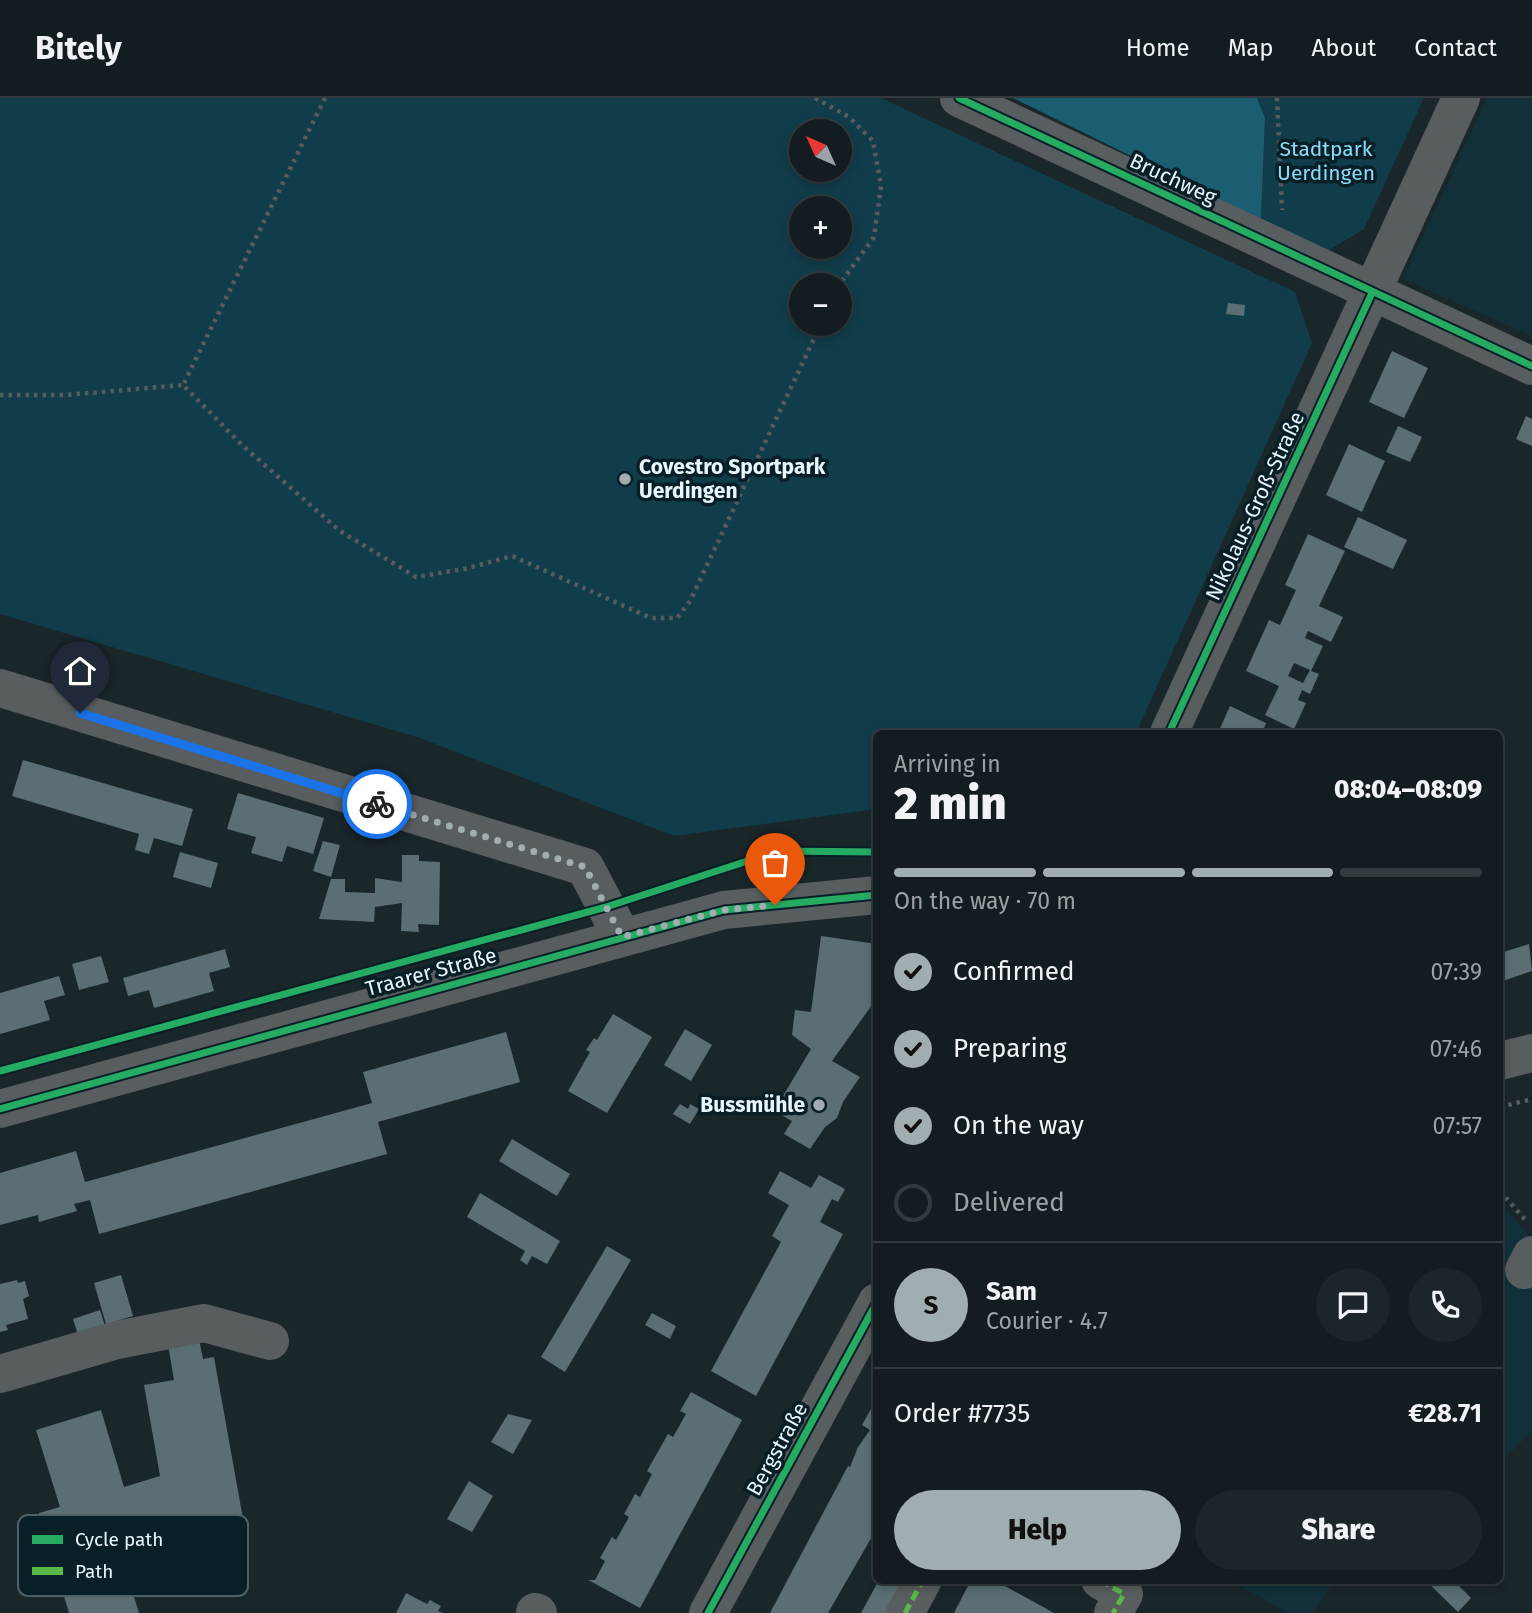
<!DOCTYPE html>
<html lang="en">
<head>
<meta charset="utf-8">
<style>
	:root { --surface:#131c20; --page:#1c2529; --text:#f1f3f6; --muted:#9da1a5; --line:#323a3e; --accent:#a0aeb2 }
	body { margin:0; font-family:"Fira Sans",sans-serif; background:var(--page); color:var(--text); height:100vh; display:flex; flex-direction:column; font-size:26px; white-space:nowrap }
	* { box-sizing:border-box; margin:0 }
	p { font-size:23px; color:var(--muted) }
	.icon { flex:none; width:38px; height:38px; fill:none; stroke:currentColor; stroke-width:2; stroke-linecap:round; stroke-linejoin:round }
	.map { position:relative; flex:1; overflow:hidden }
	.details { position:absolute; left:873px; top:632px; width:630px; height:854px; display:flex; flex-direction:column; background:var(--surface); border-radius:10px; box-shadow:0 4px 10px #0003,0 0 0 2px var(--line) }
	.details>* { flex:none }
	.needle { width:46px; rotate:315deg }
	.controls { position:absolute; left:789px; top:21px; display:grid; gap:14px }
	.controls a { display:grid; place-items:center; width:63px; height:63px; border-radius:50%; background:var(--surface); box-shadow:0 4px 10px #0003,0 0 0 2px var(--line); font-size:35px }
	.pin { position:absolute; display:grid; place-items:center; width:60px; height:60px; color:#fff; margin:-72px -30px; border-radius:50% 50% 50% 0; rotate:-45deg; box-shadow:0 0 7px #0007 }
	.pin .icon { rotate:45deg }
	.courier { position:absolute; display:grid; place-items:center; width:70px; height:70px; margin:-35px; border:5px solid #1a73e8; border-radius:50%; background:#fff; color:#222; box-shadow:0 2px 9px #0007 }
	.headline em { font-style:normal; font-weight:800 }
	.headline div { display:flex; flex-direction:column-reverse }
	.headline { display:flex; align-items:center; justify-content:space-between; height:119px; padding:0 21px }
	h1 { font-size:46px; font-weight:800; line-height:52px }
	.bar { display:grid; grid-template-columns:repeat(4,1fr); gap:10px 7px; align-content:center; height:84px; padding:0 21px }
	.bar i { height:9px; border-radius:5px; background:var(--line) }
	.bar .on { background:var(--accent) }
	.bar p { grid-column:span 4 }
	.line { display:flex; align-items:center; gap:18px; padding:0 21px; border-top:2px solid var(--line) }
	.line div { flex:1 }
	.round { display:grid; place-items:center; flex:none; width:74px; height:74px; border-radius:37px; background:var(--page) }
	ol { padding:0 21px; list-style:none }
	li { display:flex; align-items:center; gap:21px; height:77px }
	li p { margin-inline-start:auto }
	li .icon { padding:7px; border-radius:50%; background:var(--accent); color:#111; stroke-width:4 }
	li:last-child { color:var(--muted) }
	li i { width:38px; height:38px; border:4px solid var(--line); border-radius:50% }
	.cta { display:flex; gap:14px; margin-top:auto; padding:14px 21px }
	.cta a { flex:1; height:80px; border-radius:42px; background:var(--accent); color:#111; font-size:28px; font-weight:800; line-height:80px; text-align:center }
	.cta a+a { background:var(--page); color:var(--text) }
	header { display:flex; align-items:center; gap:42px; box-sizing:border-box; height:98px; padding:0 35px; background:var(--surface); border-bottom:2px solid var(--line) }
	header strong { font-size:33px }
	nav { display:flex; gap:38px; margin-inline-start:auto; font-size:24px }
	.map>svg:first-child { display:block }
	.built { fill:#113039 }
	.green { fill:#113c49; fill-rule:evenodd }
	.forest { fill:#1b5d71 }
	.building { fill:#5a6e74; fill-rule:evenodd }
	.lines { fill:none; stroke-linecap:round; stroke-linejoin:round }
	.path { stroke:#555c5f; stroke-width:4.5; stroke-dasharray:3.5 5; stroke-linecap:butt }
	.minor { stroke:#585d5f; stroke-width:38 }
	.quiet { stroke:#58b947; stroke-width:5; stroke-dasharray:10 5; stroke-linecap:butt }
	.cycleway-casing { stroke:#081f27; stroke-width:11 }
	.cycleway { stroke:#26ab63; stroke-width:7 }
	.done { stroke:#a0aeb2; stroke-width:7; stroke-dasharray:0 12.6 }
	.route { stroke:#1a73e8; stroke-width:9 }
	.poi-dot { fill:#a0aeb2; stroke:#081f27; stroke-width:2.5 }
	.labels { text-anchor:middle; stroke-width:7; stroke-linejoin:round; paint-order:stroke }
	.park-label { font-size:21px; fill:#8cdbf6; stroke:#081f27 }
	.street-label { font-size:21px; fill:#e9f7fc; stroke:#081f27 }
	.poi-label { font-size:21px; font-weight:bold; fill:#e9f7fc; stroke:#081f27; text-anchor:start }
	.key { fill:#081f27; stroke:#4c6067; stroke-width:2 }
	.key-label { font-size:19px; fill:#e9f7fc }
</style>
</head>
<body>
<header>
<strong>Bitely</strong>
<nav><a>Home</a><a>Map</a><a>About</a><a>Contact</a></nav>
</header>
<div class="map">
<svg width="1532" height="1515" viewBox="0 0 1532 1515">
	<rect width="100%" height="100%" fill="#19262a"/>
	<g class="built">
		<polygon points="1487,0 1532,0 1532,238 1403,181"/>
		<polygon points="1500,1104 1532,1141 1532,1333 1500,1365"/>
		<polygon points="1229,1482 1335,1482 1312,1515 1289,1515"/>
	</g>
	<g class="green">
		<path d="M 0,0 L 881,0 L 1295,194 L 1312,245 L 1136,635 L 877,635 L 877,711 L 674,738 L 417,639 L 0,516 ZM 802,33 L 840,33 L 840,72 L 802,72 ZM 802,110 L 840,110 L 840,149 L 802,149 ZM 802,187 L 840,187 L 840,226 L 802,226 Z"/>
		<polygon points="1257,0 1424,0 1364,131 1326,154 1261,122 1265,20"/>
	</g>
	<polygon class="forest" points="1013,0 1257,0 1265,20 1261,122"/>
	<g class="building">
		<polygon points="1228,205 1245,207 1244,218 1226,216"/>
		<polygon points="1392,253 1428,270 1404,320 1369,304"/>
		<polygon points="1526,318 1532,321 1532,348 1516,341"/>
		<polygon points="1398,328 1422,339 1410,364 1386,354"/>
		<polygon points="1349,346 1385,363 1362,414 1326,397"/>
		<polygon points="1358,419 1407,442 1393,471 1344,449"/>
		<path d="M 1308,436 L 1345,453 L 1319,508 L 1343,519 L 1331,544 L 1308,533 L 1305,540 L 1323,548 L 1311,573 L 1319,576 L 1310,596 L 1302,592 L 1298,602 L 1306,605 L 1294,631 L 1265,617 L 1279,588 L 1246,573 L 1269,522 L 1280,527 L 1296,492 L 1285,487 ZM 1294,565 L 1310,572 L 1303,585 L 1288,578 Z"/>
		<polygon points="1230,608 1266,625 1262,635 1218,635"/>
		<polygon points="23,662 193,711 182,748 154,740 149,756 135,752 139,736 12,698"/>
		<polygon points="238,695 324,720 313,756 287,748 282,764 251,755 256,739 227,731"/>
		<polygon points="323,743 340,747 331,779 313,773"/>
		<polygon points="180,754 218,765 211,790 173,779"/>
		<polygon points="402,757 419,757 419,763 440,764 439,827 418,826 419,834 401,833 402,805 375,809 374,824 319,821 331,781 345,781 345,794 375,795 375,780 402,784"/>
		<polygon points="821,838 877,846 877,900 832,963 860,979 843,1004 837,1020 825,1029 810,1051 784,1036 792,1023 774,1013 811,951 792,937 795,912 811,914"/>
		<polygon points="1529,846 1532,873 1500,884 1500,855"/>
		<polygon points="225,851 230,869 209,875 214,893 154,910 149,892 128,898 123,880"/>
		<polygon points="101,858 109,884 79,892 72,866"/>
		<polygon points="59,878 65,897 44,903 50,922 0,936 0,895"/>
		<polygon points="613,916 652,939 607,1015 568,993 590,954 586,952 594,940 597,942"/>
		<polygon points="685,931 712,947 691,983 664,967"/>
		<polygon points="506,934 520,984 378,1024 387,1056 99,1136 90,1102 74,1106 77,1113 39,1124 38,1117 0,1127 0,1075 76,1053 85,1084 372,1005 363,974"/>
		<polygon points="680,1006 688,1011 690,1006 699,1011 690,1026 673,1016"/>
		<polygon points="512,1041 570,1076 557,1098 499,1063"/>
		<polygon points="780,1073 811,1090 819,1077 845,1091 838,1104 832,1101 820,1124 843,1136 756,1298 711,1273 781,1144 772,1138 789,1107 768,1095"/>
		<polygon points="480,1095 560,1143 547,1166 532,1158 527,1167 520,1162 525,1153 467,1119"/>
		<polygon points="607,1148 631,1162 565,1274 541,1259"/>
		<polygon points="121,1177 133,1218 106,1226 94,1185"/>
		<polygon points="17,1182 18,1185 25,1183 29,1198 23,1201 28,1221 6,1227 8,1232 0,1234 0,1186"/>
		<polygon points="100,1212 105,1228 78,1237 73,1221"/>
		<polygon points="652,1215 676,1228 670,1241 645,1227"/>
		<polygon points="199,1241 203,1261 214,1259 247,1443 175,1456 171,1438 126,1451 140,1498 134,1499 139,1515 69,1515 39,1415 60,1409 36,1332 101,1312 124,1389 160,1378 144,1287 174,1282 168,1247"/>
		<polygon points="691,1294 742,1322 640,1510 588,1482 595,1482 605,1463 600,1460 612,1439 616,1442 629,1419 624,1416 635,1396 640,1399 652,1376 647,1373 668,1336 673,1339 686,1316 680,1313"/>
		<polygon points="877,1300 877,1430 828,1515 770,1515 848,1368 850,1369 858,1349 870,1332 862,1327"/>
		<polygon points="508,1316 532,1322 513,1356 491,1344"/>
		<polygon points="469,1383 493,1398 472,1434 447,1421"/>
		<polygon points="879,1482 911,1482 893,1515 861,1515"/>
		<polygon points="971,1482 994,1482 1054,1515 954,1515"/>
		<polygon points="1425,1482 1445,1485 1453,1482 1471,1500 1458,1514"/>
		<polygon points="406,1495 427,1506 430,1502 441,1508 438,1513 443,1515 396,1515"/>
	</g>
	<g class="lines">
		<g class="path">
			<polyline points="325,0 183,287 242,347 340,433 416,479 464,471 512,458 651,520 677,520 690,503 821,226"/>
			<polyline points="815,0 849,19 873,43 881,88 874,139 839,187"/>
			<polyline points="1277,0 1282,112"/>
			<polyline points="0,297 66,297 183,287"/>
			<polyline points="1500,1009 1532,1001"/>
			<polyline points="1500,1093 1527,1124"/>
		</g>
		<g class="minor">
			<polyline points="959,0 1532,268"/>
			<polyline points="0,590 585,769 622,839"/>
			<polyline points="1169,635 1461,0"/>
			<polyline points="1500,963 1532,955"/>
			<polyline points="0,1011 724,812 877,797"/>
			<polyline points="1524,1172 1532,1157"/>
			<polyline points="0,1276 117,1242 204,1225 270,1243"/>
			<polyline points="1100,1482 1124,1496 1113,1515"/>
			<polyline points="535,1514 538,1515"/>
			<polyline points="708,1515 877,1204"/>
			<polyline points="905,1515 923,1482"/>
		</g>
		<g class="quiet">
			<polyline points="1100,1482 1124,1496 1113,1515"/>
			<polyline points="905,1515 923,1482"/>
		</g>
		<g class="cycleway-casing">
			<g id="cycleway">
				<polyline points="959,0 1532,268"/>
				<polyline points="1169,635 1372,195"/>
				<polyline points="0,973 606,809 778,753 877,754"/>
				<polyline points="0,1011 724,812 877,797"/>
				<polyline points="708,1515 877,1204"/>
			</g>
		</g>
		<use href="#cycleway" class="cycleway"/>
	</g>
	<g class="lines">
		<polyline class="done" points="377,706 585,769 622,839 724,812 775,807"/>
		<polyline class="route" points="80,615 377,706"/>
	</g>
	<g class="poi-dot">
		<circle cx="625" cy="381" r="7"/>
		<circle cx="819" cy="1007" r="7"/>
	</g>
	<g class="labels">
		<g class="park-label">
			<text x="1326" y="58">Stadtpark<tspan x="1326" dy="24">Uerdingen</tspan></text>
		</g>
		<g class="street-label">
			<text transform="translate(1173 81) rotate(25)" y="7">Bruchweg</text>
			<text transform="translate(1255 408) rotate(-65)" y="7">Nikolaus-Groß-Straße</text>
			<text transform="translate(431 874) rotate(-15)" y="7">Traarer Straße</text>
			<text transform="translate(777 1351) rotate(-61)" y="7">Bergstraße</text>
		</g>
		<g class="poi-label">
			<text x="639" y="376">Covestro Sportpark<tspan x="639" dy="24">Uerdingen</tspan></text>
			<text x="805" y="1014" text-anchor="end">Bussmühle</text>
		</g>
	</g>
	<rect x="18" y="1417" width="230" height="81" rx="10" class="key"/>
	<rect x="32" y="1437" width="31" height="9" fill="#26ab63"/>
	<rect x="32" y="1469" width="31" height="8" fill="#58b947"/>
	<g class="key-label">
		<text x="75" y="1448">Cycle path</text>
		<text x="75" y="1480">Path</text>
	</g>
</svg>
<div class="controls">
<a><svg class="needle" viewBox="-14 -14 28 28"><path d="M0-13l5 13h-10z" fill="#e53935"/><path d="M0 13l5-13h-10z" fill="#9da1a5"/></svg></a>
<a>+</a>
<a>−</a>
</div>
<div class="pin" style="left:775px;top:807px;background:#ea580c"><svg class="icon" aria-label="bag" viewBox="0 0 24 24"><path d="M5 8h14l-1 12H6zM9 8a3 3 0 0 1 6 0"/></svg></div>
<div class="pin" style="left:80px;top:615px;background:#1f2937"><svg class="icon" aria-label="home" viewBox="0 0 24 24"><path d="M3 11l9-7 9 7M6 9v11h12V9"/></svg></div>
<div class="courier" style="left:377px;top:706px"><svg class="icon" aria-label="bike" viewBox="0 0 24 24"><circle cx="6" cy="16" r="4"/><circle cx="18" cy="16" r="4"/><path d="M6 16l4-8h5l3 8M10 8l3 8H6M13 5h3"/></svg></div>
<section class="details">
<div class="headline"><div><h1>2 min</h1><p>Arriving in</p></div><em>08:04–08:09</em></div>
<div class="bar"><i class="on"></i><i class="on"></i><i class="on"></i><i></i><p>On the way · 70 m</p></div>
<ol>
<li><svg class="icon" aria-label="check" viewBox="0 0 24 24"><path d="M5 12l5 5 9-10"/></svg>Confirmed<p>07:39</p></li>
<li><svg class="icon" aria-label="check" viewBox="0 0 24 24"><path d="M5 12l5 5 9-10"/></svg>Preparing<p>07:46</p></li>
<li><svg class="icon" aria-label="check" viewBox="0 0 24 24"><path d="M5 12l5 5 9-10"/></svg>On the way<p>07:57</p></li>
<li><i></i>Delivered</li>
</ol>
<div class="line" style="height:126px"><b class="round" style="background:var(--accent);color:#111">S</b><div><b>Sam</b><p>Courier · 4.7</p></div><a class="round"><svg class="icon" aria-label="chat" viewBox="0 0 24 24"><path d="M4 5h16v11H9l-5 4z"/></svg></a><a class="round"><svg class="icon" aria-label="phone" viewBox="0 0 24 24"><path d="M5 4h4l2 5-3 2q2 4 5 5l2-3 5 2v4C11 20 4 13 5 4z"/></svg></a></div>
<div class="line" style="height:91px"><div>Order #7735</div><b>€28.71</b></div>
<div class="cta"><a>Help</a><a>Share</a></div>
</section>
</div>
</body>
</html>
